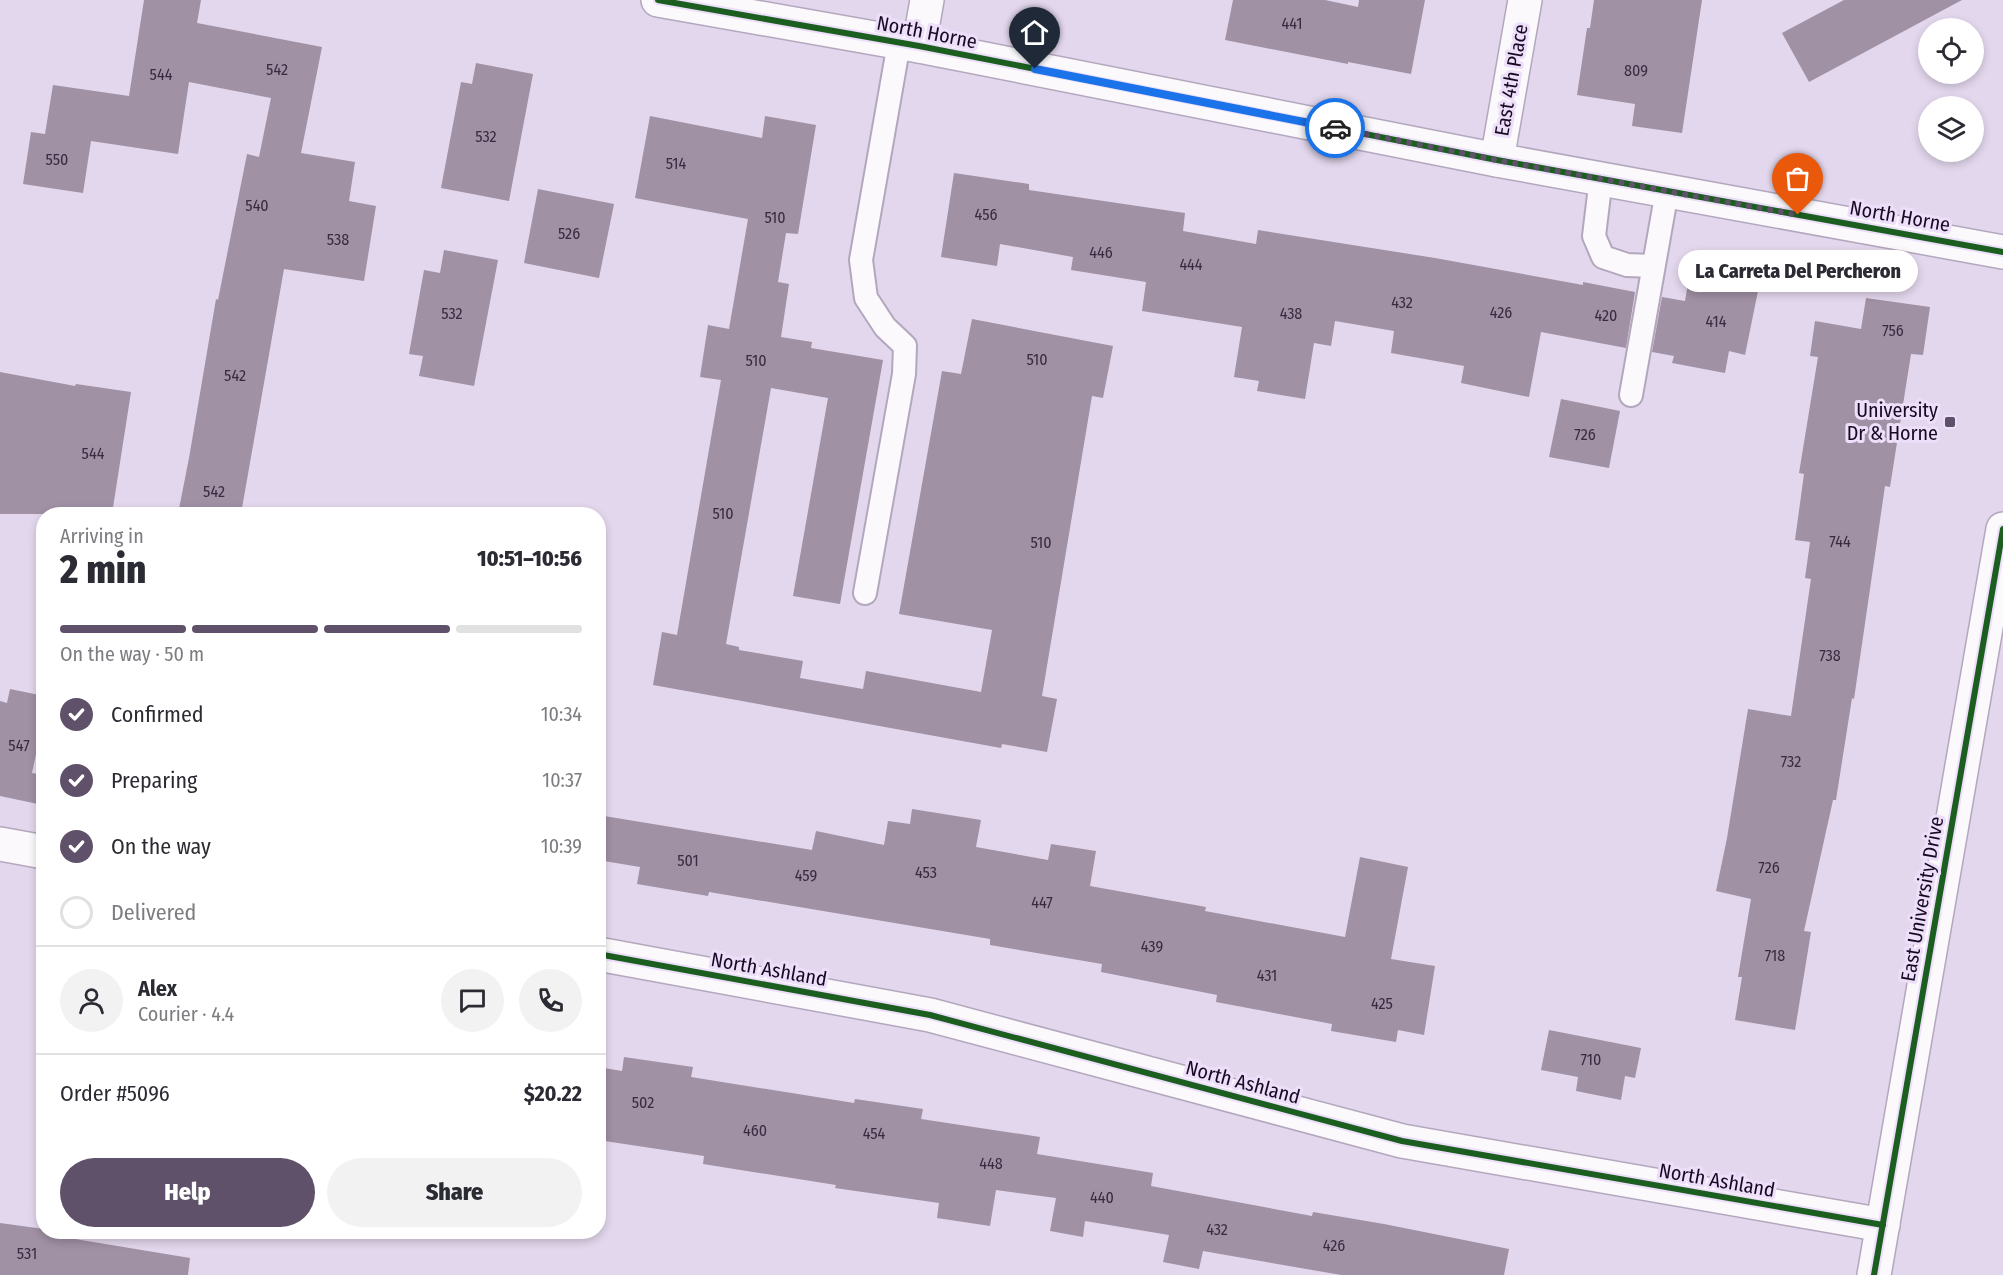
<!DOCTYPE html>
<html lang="en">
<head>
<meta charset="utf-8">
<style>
	:root { --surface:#fff; --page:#f2f2f3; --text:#2b2b33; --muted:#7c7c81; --line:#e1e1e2; --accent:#5f5169 }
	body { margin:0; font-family:"Fira Sans Condensed",sans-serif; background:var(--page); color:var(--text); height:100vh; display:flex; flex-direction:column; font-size:22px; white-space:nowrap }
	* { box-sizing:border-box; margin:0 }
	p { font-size:20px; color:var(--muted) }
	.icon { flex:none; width:33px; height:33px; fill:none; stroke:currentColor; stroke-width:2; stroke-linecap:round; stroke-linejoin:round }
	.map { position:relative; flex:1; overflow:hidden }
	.panel { position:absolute; left:36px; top:507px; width:570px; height:732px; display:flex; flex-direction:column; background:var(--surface); border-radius:24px; box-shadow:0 3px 9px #0003 }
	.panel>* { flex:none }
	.buttons { position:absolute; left:1918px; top:18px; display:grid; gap:12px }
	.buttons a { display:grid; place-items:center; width:66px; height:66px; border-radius:50%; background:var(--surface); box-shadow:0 3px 9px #0003; font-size:30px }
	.pin { position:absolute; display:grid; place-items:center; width:51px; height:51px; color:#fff; margin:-62px -26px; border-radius:50% 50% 50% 0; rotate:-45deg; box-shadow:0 0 6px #0007 }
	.pin .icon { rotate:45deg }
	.courier { position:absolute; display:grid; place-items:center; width:60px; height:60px; margin:-30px; border:4px solid #1a73e8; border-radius:50%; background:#fff; color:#222; box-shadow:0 2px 8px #0007 }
	.bubble { position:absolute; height:42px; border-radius:21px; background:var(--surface); box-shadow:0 3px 9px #0003; font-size:20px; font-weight:800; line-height:42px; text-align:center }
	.head em { font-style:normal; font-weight:800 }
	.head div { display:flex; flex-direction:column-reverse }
	.head { display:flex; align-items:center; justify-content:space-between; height:102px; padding:0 24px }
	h1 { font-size:39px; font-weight:800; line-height:45px }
	.bar { display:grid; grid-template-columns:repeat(4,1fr); gap:9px 6px; align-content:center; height:72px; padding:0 24px }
	.bar i { height:8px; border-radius:4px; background:var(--line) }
	.bar .current { background:var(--accent) }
	.bar p { grid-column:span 4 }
	.line { display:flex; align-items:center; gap:15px; padding:0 24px; border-top:2px solid var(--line) }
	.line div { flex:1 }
	.round { display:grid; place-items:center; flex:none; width:63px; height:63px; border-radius:32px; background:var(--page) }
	ol { padding:0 24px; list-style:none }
	li { display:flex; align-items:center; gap:18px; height:66px }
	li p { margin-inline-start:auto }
	li .icon { padding:6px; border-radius:50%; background:var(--accent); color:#fff; stroke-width:4 }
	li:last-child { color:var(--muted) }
	li i { width:33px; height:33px; border:3px solid var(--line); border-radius:50% }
	.button { display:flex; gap:12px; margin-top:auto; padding:12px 24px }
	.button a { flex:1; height:69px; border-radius:36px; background:var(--accent); color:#fff; font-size:24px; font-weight:800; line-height:69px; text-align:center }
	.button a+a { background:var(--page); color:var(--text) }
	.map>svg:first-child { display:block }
	.building { fill:#a091a4 }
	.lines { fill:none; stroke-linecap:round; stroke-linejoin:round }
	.lane-casing { stroke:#b3a7bd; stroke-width:26 }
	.street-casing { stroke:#b3a7bd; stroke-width:36 }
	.secondary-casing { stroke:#b3a7bd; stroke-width:36 }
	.lane { stroke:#fbf9fc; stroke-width:22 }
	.street { stroke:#fbf9fc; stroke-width:33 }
	.secondary { stroke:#fbf9fc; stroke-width:33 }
	.cycleway-casing { stroke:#eddefa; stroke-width:10 }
	.cycleway { stroke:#1b5e20; stroke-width:6 }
	.done { stroke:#5f5169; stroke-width:6; stroke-dasharray:0 10.8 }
	.route { stroke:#1a73e8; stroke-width:8 }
	.poi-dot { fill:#5f5169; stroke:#eddefa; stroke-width:2 }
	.labels { text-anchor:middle; stroke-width:6; stroke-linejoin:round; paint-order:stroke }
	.number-label { font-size:16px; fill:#3a2b42 }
	.street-label { font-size:20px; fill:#180922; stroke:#eddefa }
	.poi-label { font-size:20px; fill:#180922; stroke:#eddefa; text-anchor:end }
</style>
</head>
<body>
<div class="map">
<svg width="2003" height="1275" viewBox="0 0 2003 1275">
	<rect width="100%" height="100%" fill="#e3d7ed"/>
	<g class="building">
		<polygon points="144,0 201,0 197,23 322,47 301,153 355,162 349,201 376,206 364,281 284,269 241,514 178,514 189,458 216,299 218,300 247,154 259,157 271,98 189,82 178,154 91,141 83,193 23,184 31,132 45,134 53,85 129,96"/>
		<polygon points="1233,0 1325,0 1358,7 1359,0 1425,0 1411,74 1348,62 1348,64 1225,40"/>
		<polygon points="1594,0 1702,0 1682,133 1632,126 1635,104 1577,95 1587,28 1590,28"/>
		<polygon points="1844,0 1962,0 1809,82 1782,33"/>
		<polygon points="476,63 533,74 509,201 441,188 461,82 472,84"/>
		<polygon points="650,116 762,138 765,116 816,125 798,234 786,233 778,282 789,284 781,337 812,342 811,348 883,360 840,604 793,596 828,398 771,388 726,644 739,647 739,650 803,661 800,678 863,689 866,671 981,692 992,630 899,614 942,371 961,374 972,319 1113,346 1103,398 1092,396 1042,696 1057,699 1047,752 1002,744 1001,748 653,685 662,632 677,635 721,380 700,377 708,325 729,329 748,219 635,198"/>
		<polygon points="954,173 1029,184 1029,190 1185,213 1183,231 1256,244 1258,230 1435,258 1583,285 1583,282 1635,292 1626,348 1541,332 1529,397 1461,383 1464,366 1391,353 1394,331 1335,321 1331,346 1314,343 1305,399 1257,391 1259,381 1234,377 1242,327 1142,311 1146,282 1071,270 1073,257 1000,244 997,266 941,257"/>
		<polygon points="538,189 614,204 599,278 524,263"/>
		<polygon points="444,250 498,260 474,386 419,376 423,356 409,354 424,270 440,273"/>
		<polygon points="1689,277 1758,291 1745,355 1729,351 1725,373 1672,363 1674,356 1652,352 1662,297 1685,301"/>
		<polygon points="1866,298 1930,307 1923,355 1911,354 1890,487 1885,486 1854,699 1852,698 1836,800 1833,800 1804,931 1811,932 1795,1030 1735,1020 1742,977 1738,977 1751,899 1716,891 1727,838 1748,709 1791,716 1811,579 1805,578 1810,542 1795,540 1804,474 1799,473 1818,357 1810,356 1815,321 1861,329"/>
		<polygon points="0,372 75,386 76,384 131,392 112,514 0,514"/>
		<polygon points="1561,399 1620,411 1609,468 1549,457"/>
		<polygon points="10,689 44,696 44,716 32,773 44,775 38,804 0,796 0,701 7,703"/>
		<polygon points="912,809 981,820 976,847 1048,860 1051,844 1096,851 1090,886 1206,907 1205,911 1345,937 1360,857 1408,867 1391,959 1435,966 1424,1035 1398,1030 1396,1042 1331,1031 1332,1024 1216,1002 1217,995 1101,972 1102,964 990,945 990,939 709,892 708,896 637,884 640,867 598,860 598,815 812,850 816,831 884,845 888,821 910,824"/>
		<polygon points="1549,1030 1641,1048 1635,1078 1625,1076 1621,1100 1576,1091 1578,1077 1541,1070"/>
		<polygon points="624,1057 693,1067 691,1077 854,1103 855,1099 923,1109 921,1119 1040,1137 1037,1154 1153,1173 1151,1186 1312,1216 1313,1212 1384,1224 1509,1249 1504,1275 1341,1275 1203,1251 1199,1269 1163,1262 1169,1235 1085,1221 1083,1237 1050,1231 1056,1198 996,1190 990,1226 937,1218 939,1203 835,1188 836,1185 703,1164 704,1156 598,1140 598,1067 622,1071"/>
		<polygon points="0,1223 44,1229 44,1232 57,1232 57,1236 190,1258 188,1275 0,1275"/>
	</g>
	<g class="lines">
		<g class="lane-casing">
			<g id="lane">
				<polyline points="1601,178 1594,236 1603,257 1627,265 1653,266"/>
				<polyline points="1631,395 1667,191"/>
				<polyline points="865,593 904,374 905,346 885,327 866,298 861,260 899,43"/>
			</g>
		</g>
		<g class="street-casing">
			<g id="street">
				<polyline points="919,46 927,0"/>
				<polyline points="1497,160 1525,0"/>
				<polyline points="0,844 44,852"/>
				<polyline points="598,954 930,1015 1402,1141 1883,1225"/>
			</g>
		</g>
		<g class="secondary-casing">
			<g id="secondary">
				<polyline points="658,0 919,46 1497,160 2003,252"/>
				<polyline points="1874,1275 2003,529"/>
			</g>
		</g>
		<use href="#lane" class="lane"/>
		<use href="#street" class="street"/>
		<use href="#secondary" class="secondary"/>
		<g class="cycleway-casing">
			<g id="cycleway">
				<polyline points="658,0 919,46 1497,160 2003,252"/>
				<polyline points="598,954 930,1015 1402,1141 1883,1225"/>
				<polyline points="1874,1275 2003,529"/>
			</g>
		</g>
		<use href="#cycleway" class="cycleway"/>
	</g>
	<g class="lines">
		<polyline class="done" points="1335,128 1497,160 1798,215"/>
		<polyline class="route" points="1035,69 1335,128"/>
	</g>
	<rect class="poi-dot" x="1944" y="416" width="12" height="12" rx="3"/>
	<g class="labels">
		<g class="number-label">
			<text x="1292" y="29">441</text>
			<text x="277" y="75">542</text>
			<text x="1636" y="76">809</text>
			<text x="161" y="80">544</text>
			<text x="486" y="142">532</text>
			<text x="57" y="165">550</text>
			<text x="676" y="169">514</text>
			<text x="257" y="211">540</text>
			<text x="986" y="220">456</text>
			<text x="775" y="223">510</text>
			<text x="569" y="239">526</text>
			<text x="338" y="245">538</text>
			<text x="1101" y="258">446</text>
			<text x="1191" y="270">444</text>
			<text x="1402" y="308">432</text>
			<text x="1501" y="318">426</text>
			<text x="452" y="319">532</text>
			<text x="1291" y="319">438</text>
			<text x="1606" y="321">420</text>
			<text x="1716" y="327">414</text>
			<text x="1893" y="336">756</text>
			<text x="1037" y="365">510</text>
			<text x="756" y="366">510</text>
			<text x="235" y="381">542</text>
			<text x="1585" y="440">726</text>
			<text x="93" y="459">544</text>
			<text x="214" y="497">542</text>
			<text x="723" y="519">510</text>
			<text x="1840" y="547">744</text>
			<text x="1041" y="548">510</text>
			<text x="1830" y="661">738</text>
			<text x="19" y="751">547</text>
			<text x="1791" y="767">732</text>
			<text x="688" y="866">501</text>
			<text x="1769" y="873">726</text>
			<text x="926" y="878">453</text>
			<text x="806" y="881">459</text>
			<text x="1042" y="908">447</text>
			<text x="1152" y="952">439</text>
			<text x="1775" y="961">718</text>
			<text x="1267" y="981">431</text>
			<text x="1382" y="1009">425</text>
			<text x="1591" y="1065">710</text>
			<text x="643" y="1108">502</text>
			<text x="755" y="1136">460</text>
			<text x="874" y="1139">454</text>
			<text x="991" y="1169">448</text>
			<text x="1102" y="1203">440</text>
			<text x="1217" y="1235">432</text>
			<text x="1334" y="1251">426</text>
			<text x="27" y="1259">531</text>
		</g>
		<g class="street-label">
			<text transform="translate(927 32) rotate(11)" y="7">North Horne</text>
			<text transform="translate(1511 80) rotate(-80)" y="7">East 4th Place</text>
			<text transform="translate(1900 216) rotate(10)" y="7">North Horne</text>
			<text transform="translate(1922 899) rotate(-80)" y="7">East University Drive</text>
			<text transform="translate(769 969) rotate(10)" y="7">North Ashland</text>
			<text transform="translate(1243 1082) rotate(15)" y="7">North Ashland</text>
			<text transform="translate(1717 1180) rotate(10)" y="7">North Ashland</text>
		</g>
		<g class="poi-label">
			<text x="1938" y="417">University<tspan x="1938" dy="23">Dr &amp; Horne</tspan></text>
		</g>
	</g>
</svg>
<div class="buttons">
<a><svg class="icon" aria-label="locate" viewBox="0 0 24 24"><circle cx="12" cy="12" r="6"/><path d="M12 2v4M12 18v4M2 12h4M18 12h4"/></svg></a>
<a><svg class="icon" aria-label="layers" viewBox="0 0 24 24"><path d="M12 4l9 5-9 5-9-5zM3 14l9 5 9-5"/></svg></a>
</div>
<div class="pin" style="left:1798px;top:215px;background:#ea580c"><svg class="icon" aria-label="bag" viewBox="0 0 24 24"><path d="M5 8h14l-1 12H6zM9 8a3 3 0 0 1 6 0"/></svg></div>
<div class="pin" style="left:1035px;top:69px;background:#1f2937"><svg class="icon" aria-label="home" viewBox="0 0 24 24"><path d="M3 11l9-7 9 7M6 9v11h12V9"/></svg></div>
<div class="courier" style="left:1335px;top:128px"><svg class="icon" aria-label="car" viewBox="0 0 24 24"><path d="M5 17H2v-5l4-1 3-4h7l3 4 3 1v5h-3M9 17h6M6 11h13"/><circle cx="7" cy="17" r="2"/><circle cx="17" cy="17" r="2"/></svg></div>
<div class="bubble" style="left:1678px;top:250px;width:240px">La Carreta Del Percheron</div>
<section class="panel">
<div class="head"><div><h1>2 min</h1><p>Arriving in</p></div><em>10:51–10:56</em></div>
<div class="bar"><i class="current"></i><i class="current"></i><i class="current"></i><i></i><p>On the way · 50 m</p></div>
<ol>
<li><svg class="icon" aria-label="check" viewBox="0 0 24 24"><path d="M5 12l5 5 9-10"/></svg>Confirmed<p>10:34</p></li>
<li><svg class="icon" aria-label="check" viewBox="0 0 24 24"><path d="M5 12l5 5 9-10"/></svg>Preparing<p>10:37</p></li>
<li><svg class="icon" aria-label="check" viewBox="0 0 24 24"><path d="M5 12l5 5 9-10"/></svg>On the way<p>10:39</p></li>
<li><i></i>Delivered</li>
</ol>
<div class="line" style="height:108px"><a class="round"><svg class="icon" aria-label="person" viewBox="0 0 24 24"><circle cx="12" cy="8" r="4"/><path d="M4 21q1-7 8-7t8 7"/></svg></a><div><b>Alex</b><p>Courier · 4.4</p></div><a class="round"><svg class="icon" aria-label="chat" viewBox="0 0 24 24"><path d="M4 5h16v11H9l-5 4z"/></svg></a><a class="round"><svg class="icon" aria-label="phone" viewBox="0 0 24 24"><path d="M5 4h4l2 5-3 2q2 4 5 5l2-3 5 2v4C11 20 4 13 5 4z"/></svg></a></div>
<div class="line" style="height:78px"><div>Order #5096</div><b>$20.22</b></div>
<div class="button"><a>Help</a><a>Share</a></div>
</section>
</div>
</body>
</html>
